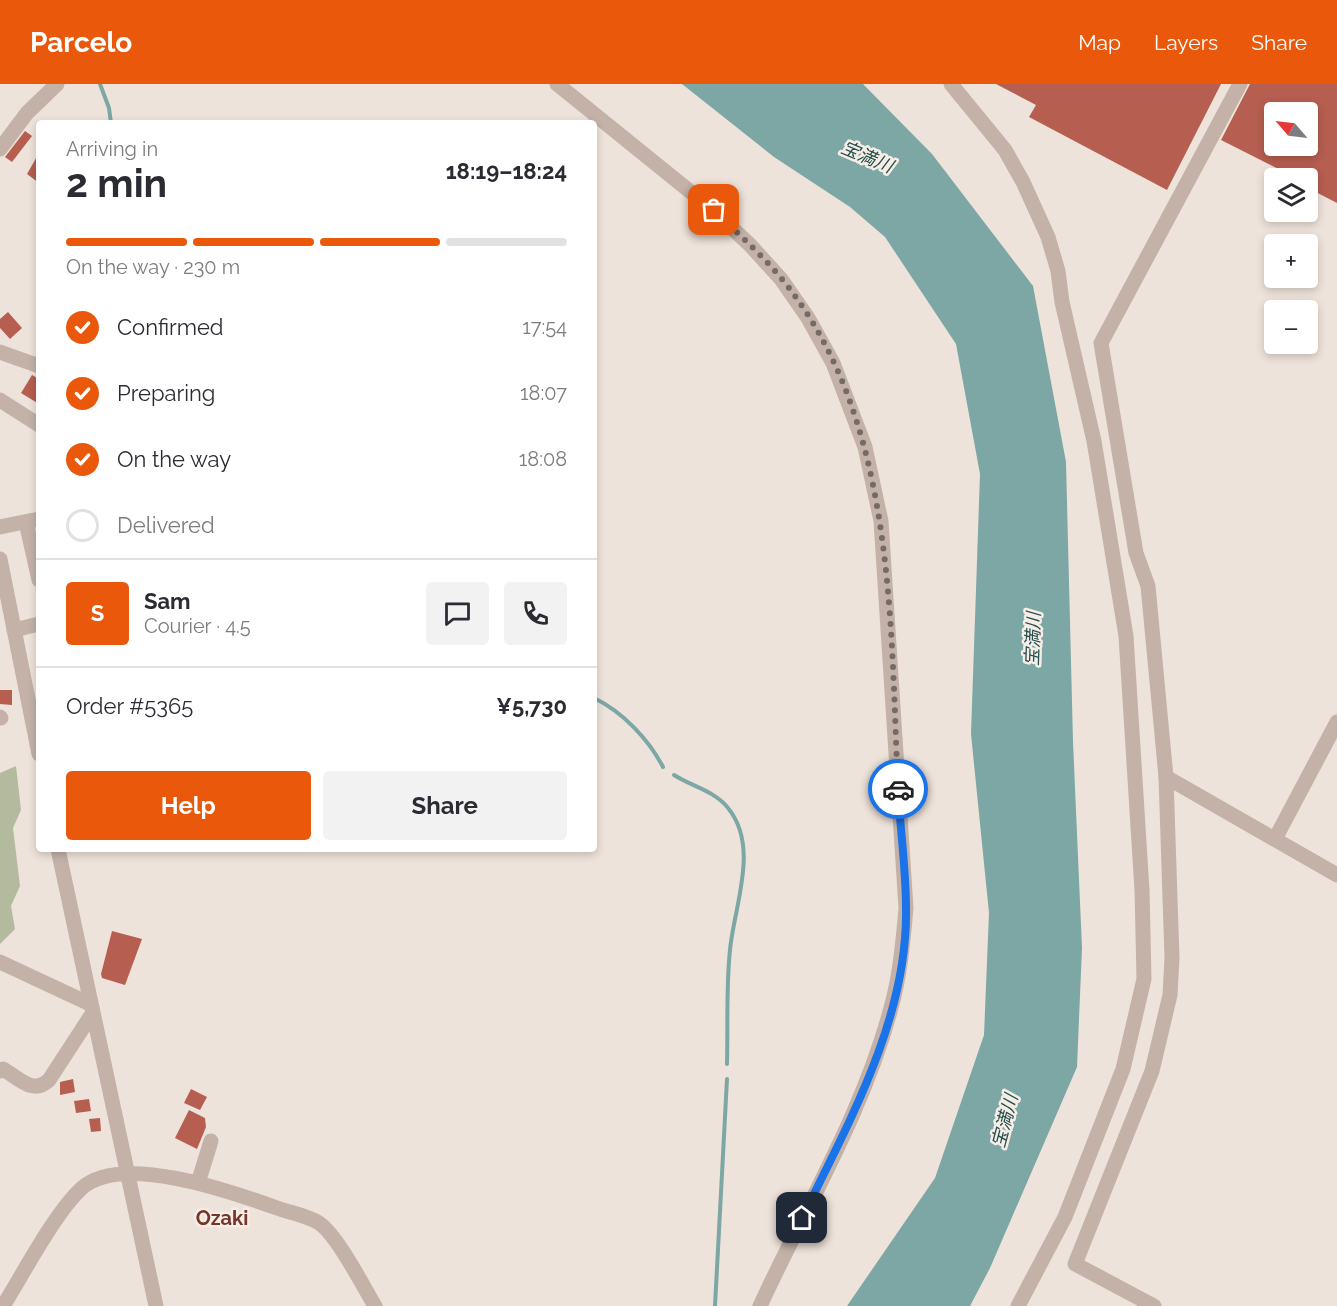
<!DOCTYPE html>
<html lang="en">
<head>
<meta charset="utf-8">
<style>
	:root { --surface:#fff; --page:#f2f2f3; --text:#2b2b33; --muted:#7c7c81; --line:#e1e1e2; --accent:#ea580c }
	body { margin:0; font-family:Raleway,"Noto Sans JP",sans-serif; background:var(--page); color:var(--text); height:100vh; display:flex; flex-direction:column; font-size:22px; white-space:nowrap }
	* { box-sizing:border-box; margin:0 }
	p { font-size:20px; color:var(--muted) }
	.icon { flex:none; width:33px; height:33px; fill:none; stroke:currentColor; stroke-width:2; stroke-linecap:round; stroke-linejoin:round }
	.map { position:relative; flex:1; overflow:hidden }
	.panel { position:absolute; left:36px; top:36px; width:561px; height:732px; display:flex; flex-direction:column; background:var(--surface); border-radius:6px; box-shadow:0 3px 9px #0003 }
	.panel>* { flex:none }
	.needle { width:39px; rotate:298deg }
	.tools { position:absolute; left:1264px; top:18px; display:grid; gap:12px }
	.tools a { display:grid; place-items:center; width:54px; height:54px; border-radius:6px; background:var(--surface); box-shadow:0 3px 9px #0003; font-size:30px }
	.pin { position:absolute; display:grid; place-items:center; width:51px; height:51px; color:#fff; margin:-26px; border-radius:12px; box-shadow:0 3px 9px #0006 }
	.courier { position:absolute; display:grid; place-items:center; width:60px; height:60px; margin:-30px; border:4px solid #1a73e8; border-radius:50%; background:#fff; color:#222; box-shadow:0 2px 8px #0007 }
	.headline em { font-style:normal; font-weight:700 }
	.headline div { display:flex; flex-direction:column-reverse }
	.headline { display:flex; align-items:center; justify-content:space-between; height:102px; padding:0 30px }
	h1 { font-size:39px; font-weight:700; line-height:45px }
	.bar { display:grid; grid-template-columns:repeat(4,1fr); gap:9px 6px; align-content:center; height:72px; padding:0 30px }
	.bar i { height:8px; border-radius:4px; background:var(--line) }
	.bar .on { background:var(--accent) }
	.bar p { grid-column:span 4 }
	.line { display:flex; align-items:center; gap:15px; padding:0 30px; border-top:2px solid var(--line) }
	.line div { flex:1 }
	.round { display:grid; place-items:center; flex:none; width:63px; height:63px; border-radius:6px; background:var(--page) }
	ol { padding:0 30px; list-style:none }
	li { display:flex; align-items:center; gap:18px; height:66px }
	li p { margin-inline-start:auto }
	li .icon { padding:6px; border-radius:50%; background:var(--accent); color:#fff; stroke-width:4 }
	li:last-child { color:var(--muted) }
	li i { width:33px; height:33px; border:3px solid var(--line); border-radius:50% }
	.primary-button { display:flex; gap:12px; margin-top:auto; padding:12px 30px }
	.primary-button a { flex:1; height:69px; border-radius:6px; background:var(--accent); color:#fff; font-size:24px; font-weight:700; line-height:69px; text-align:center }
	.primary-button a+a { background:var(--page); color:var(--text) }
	header { display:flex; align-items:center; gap:36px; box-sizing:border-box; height:84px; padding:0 30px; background:var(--accent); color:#fff }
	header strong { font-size:28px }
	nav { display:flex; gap:33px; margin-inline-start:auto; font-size:21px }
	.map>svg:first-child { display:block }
	.green { fill:#b4ba9d }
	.water { fill:#7da7a4 }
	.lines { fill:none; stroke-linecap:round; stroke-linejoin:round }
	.stream { stroke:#7da7a4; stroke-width:4 }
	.building { fill:#b65e50; fill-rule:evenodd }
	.minor { stroke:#c4b2a8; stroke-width:15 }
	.done { stroke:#746a66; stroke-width:6; stroke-dasharray:0 10.8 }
	.route { stroke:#1a73e8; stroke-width:8 }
	.labels { text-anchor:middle; stroke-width:5; stroke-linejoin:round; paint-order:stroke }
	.water-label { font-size:18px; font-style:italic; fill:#224e4c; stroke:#f6ede6 }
	.quarter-label { font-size:20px; font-weight:bold; fill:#76352b; stroke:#f6ede6 }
</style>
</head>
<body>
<header>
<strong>Parcelo</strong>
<nav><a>Map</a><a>Layers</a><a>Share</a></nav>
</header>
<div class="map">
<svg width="1337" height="1222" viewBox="0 0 1337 1222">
	<rect width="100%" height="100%" fill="#eee3da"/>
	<polygon class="green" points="16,682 21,726 13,744 20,802 11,822 15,845 0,860 0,689"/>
	<polygon class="water" points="682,0 863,0 932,70 1033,202 1066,378 1073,658 1082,864 1077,983 990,1184 970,1222 847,1222 935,1094 984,951 989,829 971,650 980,390 956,260 885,153 850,123 774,73"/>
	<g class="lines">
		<g class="stream">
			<polyline points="100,0 109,24 111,39"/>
			<path d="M 594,614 C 623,628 649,656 663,683"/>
			<path d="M 674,691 C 691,702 715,707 728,724 C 760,763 734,822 730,866 C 726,903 728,942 727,980"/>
			<polyline points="715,1222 727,995"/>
		</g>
	</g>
	<g class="building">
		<polygon points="996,0 1221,0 1167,106 1029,33 1036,21"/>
		<path d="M 1250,0 L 1337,0 L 1337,119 L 1308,104 L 1308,94 L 1296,94 L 1221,56 ZM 1275,28 L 1308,28 L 1308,62 L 1275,62 Z"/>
		<polygon points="25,47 32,52 12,78 5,73"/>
		<polygon points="39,69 39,99 27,90"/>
		<polygon points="8,228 22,244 10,255 0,244 0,235"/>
		<polygon points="32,291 39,295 39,320 21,309"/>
		<polygon points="0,606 12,606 12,621 0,620"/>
		<polygon points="112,847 142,855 125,901 102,894 101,890"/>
		<polygon points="73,995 75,1008 60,1011 60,998"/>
		<polygon points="191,1005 207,1013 200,1026 184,1019"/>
		<polygon points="89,1015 91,1027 76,1029 74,1017"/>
		<polygon points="189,1026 205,1034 206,1043 197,1065 175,1054"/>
		<polygon points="100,1034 101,1047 91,1048 89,1035"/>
	</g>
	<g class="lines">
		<g class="minor">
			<path d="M 557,0 L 713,126 L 750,161 L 781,195 L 808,234 L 833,279 L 865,363 L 881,437 L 906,824 C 903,858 900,892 891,924 C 863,1029 805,1124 760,1222"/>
			<polyline points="951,0 1005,66 1023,98 1048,153 1058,187 1062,218 1094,357 1126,552 1142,806 1144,895 1123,985 1065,1133 1018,1222"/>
			<polyline points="0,65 27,29 57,0"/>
			<polyline points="0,268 39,282"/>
			<polyline points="0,316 39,341"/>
			<polyline points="26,438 39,496"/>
			<polyline points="0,443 39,435"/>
			<polyline points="0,475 39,670"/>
			<polyline points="14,546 39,540"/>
			<polyline points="0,633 1,634"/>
			<polyline points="1166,693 1337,791"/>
			<polyline points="1275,755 1337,638"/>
			<polyline points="58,765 156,1222"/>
			<polyline points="0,878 90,920"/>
			<path d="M 0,987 L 3,985 C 20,995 33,1011 49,996 L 92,930"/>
			<polyline points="198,1099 211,1057"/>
			<path d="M 3,1222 C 23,1190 56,1127 82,1104 C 122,1068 235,1109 280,1125 C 292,1129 308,1132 319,1139 C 337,1151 363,1202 375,1222"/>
			<polyline points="1154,1222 1075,1180 1152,987 1170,911 1172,874 1166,693 1148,502 1136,469 1101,259 1240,0"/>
		</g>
	</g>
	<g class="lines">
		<path class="done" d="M 714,126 C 736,148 760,169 781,194 C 896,333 890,535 898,705"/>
		<path class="route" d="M 802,1134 C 849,1038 908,934 906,824 C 906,784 900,744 898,705"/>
	</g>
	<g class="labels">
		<g class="water-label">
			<text transform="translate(867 73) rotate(23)" y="6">宝満川</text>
			<text transform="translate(1033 555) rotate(-88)" y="6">宝満川</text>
			<text transform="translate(1005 1037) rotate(-75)" y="6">宝満川</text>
		</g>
		<g class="quarter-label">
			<text x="222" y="1141">Ozaki</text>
		</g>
	</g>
</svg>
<div class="tools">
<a><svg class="needle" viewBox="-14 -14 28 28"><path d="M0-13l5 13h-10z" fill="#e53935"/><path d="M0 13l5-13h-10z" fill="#7c7c81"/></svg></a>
<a><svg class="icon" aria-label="layers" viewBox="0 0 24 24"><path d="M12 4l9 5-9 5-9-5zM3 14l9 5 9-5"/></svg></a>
<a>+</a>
<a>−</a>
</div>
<div class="pin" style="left:714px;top:126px;background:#ea580c"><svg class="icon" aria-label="bag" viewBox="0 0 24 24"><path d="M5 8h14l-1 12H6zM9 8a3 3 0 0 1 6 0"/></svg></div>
<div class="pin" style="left:802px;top:1134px;background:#1f2937"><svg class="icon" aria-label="home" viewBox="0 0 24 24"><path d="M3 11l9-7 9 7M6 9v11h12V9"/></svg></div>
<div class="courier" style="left:898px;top:705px"><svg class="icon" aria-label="car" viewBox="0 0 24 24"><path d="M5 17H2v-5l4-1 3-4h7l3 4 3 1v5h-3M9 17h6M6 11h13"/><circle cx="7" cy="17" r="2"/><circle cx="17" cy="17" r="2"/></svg></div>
<section class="panel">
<div class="headline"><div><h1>2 min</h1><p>Arriving in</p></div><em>18:19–18:24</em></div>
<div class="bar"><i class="on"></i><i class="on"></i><i class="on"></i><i></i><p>On the way · 230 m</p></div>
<ol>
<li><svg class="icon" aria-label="check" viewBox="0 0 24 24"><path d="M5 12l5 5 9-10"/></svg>Confirmed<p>17:54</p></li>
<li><svg class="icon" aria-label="check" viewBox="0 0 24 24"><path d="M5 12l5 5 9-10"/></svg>Preparing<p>18:07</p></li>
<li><svg class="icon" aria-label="check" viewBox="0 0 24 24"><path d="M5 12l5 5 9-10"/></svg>On the way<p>18:08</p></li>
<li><i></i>Delivered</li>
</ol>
<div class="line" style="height:108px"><b class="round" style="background:var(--accent);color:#fff">S</b><div><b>Sam</b><p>Courier · 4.5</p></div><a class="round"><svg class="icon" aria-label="chat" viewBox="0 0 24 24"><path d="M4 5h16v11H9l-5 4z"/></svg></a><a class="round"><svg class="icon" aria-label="phone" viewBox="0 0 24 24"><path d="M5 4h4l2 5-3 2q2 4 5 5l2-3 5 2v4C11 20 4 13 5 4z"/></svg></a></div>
<div class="line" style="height:78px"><div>Order #5365</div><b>¥5,730</b></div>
<div class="primary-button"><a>Help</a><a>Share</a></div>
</section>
</div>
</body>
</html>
